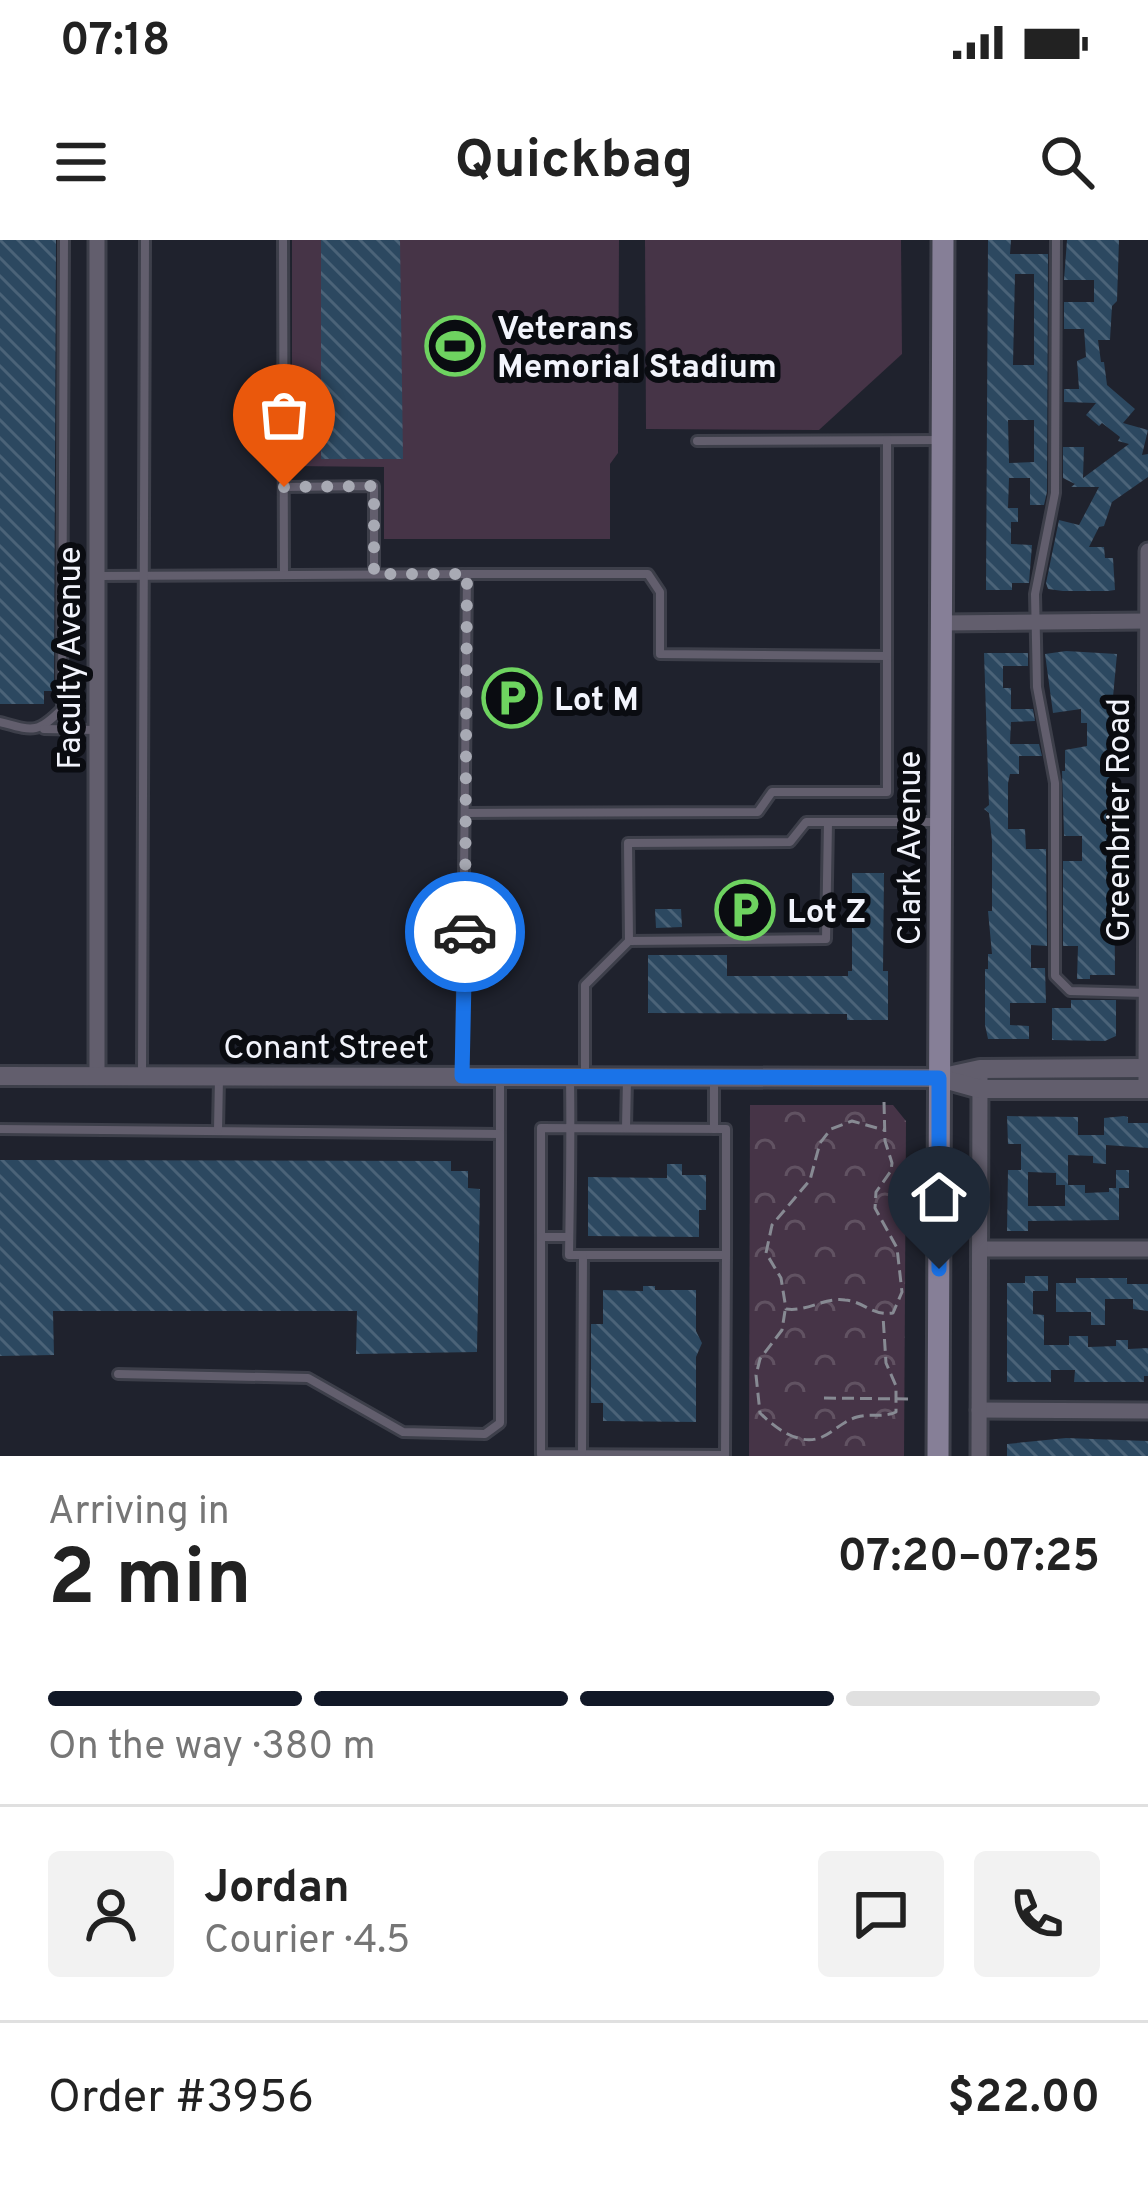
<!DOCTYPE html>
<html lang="en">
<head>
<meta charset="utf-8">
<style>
	:root { --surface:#fff; --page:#f2f2f2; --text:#222; --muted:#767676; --line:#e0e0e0; --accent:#111827 }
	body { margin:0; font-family:Overpass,sans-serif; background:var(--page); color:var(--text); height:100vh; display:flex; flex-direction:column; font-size:45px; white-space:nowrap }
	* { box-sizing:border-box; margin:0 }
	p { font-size:39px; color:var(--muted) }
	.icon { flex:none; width:66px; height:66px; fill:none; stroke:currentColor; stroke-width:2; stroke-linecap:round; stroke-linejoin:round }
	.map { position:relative; height:1216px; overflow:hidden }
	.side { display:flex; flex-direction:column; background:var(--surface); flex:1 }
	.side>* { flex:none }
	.pin { position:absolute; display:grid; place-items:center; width:102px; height:102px; color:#fff; margin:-123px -51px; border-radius:50% 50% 50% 0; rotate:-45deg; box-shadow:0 0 12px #0007 }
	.pin .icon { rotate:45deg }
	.courier { position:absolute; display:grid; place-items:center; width:120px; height:120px; margin:-60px; border:9px solid #1a73e8; border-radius:50%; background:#fff; color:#222; box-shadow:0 3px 15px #0007 }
	.head em { font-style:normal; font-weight:700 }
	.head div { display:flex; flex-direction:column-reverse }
	.head { display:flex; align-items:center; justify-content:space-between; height:204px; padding:0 48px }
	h1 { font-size:78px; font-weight:700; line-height:90px }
	.bar { display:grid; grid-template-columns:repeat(4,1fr); gap:18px 12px; align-content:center; height:144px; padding:0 48px }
	.bar i { height:15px; border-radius:9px; background:var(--line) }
	.bar .selected { background:var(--accent) }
	.bar p { grid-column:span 4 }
	.line { display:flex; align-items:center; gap:30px; padding:0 48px; border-top:3px solid var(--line) }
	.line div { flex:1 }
	.round { display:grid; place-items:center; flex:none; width:126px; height:126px; border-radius:12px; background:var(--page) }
	.status { display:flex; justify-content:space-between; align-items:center; height:84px; padding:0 60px; background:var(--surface); direction:ltr }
	.status svg { height:33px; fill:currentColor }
	header { display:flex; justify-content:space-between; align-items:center; height:156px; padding:0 48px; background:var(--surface); font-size:54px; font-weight:700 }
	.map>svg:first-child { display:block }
	.park { fill:url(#park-crowns) }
	.pitch { fill:#463447 }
	.building { fill:url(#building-back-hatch); fill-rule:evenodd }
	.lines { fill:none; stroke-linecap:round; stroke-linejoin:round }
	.service-casing { stroke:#3d3f4a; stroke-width:14 }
	.minor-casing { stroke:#3d3f4a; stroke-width:21 }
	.tertiary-casing { stroke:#3d3f4a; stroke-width:24 }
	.secondary-casing { stroke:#3d3f4a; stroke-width:27 }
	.path { stroke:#878a93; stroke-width:3; stroke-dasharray:12 6; stroke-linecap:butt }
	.service { stroke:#625e6d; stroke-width:8 }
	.minor { stroke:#625e6d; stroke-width:15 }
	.tertiary { stroke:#625e6d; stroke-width:18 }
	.secondary { stroke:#867f97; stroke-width:21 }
	.done { stroke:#a8aab4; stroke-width:12; stroke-dasharray:0 21.6 }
	.route { stroke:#1a73e8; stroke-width:15 }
	.labels { text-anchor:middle; stroke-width:12; stroke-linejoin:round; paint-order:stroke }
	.poi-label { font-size:33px; font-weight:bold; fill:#f2f4fc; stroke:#0a0c11; text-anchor:start }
	.street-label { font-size:33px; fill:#f2f4fc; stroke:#0a0c11 }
</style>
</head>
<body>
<div class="status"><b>07:18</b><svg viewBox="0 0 49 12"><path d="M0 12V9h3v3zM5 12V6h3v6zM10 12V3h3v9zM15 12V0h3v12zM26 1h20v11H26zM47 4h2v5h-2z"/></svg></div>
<header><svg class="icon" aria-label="menu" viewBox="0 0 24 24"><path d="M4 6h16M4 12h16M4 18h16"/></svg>Quickbag<svg class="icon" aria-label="search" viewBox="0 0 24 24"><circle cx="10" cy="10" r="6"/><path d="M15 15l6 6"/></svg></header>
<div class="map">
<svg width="1148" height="1216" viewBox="0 0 1148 1216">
	<defs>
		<pattern id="park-crowns" width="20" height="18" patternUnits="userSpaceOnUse" patternTransform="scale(3)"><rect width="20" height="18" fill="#463447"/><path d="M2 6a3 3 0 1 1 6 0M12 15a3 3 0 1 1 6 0" fill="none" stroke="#615262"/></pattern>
		<pattern id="building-back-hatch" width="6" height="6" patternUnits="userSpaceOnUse" patternTransform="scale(3)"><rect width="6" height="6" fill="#2c4860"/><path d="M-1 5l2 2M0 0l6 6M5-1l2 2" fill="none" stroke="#4b6378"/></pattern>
	</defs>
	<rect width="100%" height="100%" fill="#1f222d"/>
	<polygon class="park" points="750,865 893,865 906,881 904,1216 749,1216"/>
	<g class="pitch">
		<polygon points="292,0 619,0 618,213 610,224 610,299 384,299 384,227 292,226"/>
		<polygon points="645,0 901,0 902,114 819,190 646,189"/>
	</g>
	<g class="building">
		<polygon points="0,0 56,0 54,451 44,451 44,464 0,464"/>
		<polygon points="321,0 400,0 403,219 321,219"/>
		<path d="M 988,0 L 1011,0 L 1010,14 L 1048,14 L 1047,252 L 1044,265 L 1030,265 L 1030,238 L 1009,238 L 1008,268 L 1018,268 L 1018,282 L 1011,282 L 1011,304 L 1032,305 L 1029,343 L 1012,343 L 1012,350 L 986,350 ZM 1015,34 L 1034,34 L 1034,125 L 1013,125 ZM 1008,180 L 1034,180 L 1034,222 L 1009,223 Z"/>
		<polygon points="1067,0 1119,0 1117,61 1112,66 1110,100 1098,100 1101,122 1104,122 1107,145 1135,169 1123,183 1148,190 1142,215 1148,214 1148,237 1112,262 1104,286 1099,287 1089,307 1104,307 1105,318 1113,318 1115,350 1108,351 1063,351 1048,349 1046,343 1059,280 1079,285 1099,247 1071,247 1075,244 1063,238 1063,207 1084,207 1083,238 1129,204 1118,201 1120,197 1102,183 1099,186 1086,175 1096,163 1064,162 1064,149 1079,149 1077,121 1086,117 1084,89 1064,89 1064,62 1094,62 1094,40 1064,40"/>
		<polygon points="1066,411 1117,414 1113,457 1115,735 1090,735 1090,739 1077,739 1078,706 1063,706 1063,621 1082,621 1082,596 1064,596 1062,531 1065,531 1065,510 1087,506 1087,483 1081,483 1081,469 1053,473 1045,414"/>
		<polygon points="984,413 1028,413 1028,426 1003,426 1003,448 1011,448 1011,469 1033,469 1035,481 1011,482 1010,504 1039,504 1042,516 1019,516 1019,534 1010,534 1008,543 1008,589 1025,589 1026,609 1046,609 1047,706 1031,705 1031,728 1045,728 1046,763 1010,763 1010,785 1029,786 1029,799 988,799 985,785 985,729 988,729 988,714 992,714 988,671 992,671 992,601 989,573 984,569 989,565"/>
		<polygon points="852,633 884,633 883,731 888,731 888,780 847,780 847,774 648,773 648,715 727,715 727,736 848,736 848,731 852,731"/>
		<polygon points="655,669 681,669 682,687 656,688"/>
		<polygon points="1071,760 1116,760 1116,796 1105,801 1052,800 1052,768 1071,768"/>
		<polygon points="1007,876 1078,877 1078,895 1104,895 1104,878 1124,876 1128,877 1128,883 1148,883 1148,908 1106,905 1106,924 1093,923 1093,916 1068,915 1068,945 1056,945 1056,933 1028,932 1028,966 1065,966 1065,945 1085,945 1085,953 1109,952 1109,948 1116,948 1116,930 1129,930 1129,948 1119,948 1119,980 1028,981 1028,991 1007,991 1008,930 1021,930 1021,904 1008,904"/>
		<polygon points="0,920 451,921 451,931 468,931 468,948 480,949 477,1112 356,1114 357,1071 53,1071 54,1115 0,1116"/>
		<polygon points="667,924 682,924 682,935 706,935 706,970 699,970 699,997 588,996 588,937 667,938"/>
		<polygon points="1025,1036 1048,1036 1048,1051 1033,1051 1033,1074 1044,1075 1044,1105 1069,1105 1069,1096 1088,1096 1088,1107 1116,1106 1116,1100 1128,1100 1128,1109 1148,1108 1148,1136 1144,1136 1144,1142 1074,1142 1075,1130 1051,1130 1051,1142 1007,1142 1007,1043 1025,1043"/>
		<polygon points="1076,1038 1127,1038 1127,1044 1148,1044 1148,1071 1133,1069 1133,1059 1105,1059 1105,1085 1091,1085 1091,1072 1056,1072 1056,1043 1076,1043"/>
		<polygon points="643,1046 655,1046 655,1050 696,1050 696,1091 702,1103 696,1117 696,1182 603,1181 603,1163 591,1163 591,1084 603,1084 603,1050 643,1051"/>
		<polygon points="1066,1198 1148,1201 1148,1216 1007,1216 1007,1204"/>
	</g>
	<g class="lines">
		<g class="service-casing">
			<g id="service">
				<polyline points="283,0 284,334"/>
				<polyline points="1056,0 1055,253 1035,354 1037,447 1055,543 1055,736 1070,751 1146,753"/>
				<polyline points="697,201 942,200"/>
				<polyline points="284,247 374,246 374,334"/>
				<polyline points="99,336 467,334"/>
				<path d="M 0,482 C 33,491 37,494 62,469 L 64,0"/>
				<polyline points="44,489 95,490"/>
				<polyline points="466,573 758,572 772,552 887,552 887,416"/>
				<polyline points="629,701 826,699 828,582"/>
				<polyline points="142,834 145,0"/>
				<polyline points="462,835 467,334 648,334 660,352 660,414 887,416 887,201"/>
				<polyline points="500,836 500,894"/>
				<polyline points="585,837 585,745 629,701 628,603 790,602 806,582 939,582"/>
				<path d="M 570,839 C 571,897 570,956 569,1015 L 726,1015 L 726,889 C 664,889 603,888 541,888 L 541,1214 L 725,1215 L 726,1015"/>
				<polyline points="626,888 627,839"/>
				<polyline points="0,889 500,894 500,1183 485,1194 403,1192 308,1138 118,1134"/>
				<polyline points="714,889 714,839"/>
				<polyline points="218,890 219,838"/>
				<polyline points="541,997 569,997"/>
				<polyline points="582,1214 583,1015"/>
			</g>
		</g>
		<g class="minor-casing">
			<g id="minor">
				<polyline points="941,383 1148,381"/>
				<polyline points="97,836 97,0"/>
				<polyline points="1146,840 1148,311"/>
				<polyline points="980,1009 1148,1009"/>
				<polyline points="979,1170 1148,1171"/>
				<polyline points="979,1216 980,838"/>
			</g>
		</g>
		<g class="tertiary-casing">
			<g id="tertiary">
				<polyline points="0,836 939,838 980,829 1148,828"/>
				<polyline points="944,839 980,849 1148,849"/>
			</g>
		</g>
		<g class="secondary-casing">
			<polyline id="secondary" points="938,1216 943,0"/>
		</g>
		<g class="path">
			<path d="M 884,862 L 885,901 L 892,923 L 891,931 L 876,952 L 875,968 L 897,1008 L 902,1052 L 893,1073 C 872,1076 865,1062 845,1060 C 824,1057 808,1072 786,1069 L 781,1038 L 766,1013 L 772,985 L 810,940 L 820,903 L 831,889 L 852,881 L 884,890"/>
			<path d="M 785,1071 L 782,1090 L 760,1119 L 756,1135 L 760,1173 C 775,1188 800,1207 822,1197 C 835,1191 843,1181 857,1177 C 871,1173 884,1178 896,1172 L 896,1146 L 886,1123 L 883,1076"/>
			<polyline points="824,1158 908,1159"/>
		</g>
		<use href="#service" class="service"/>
		<use href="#minor" class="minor"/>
		<use href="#tertiary" class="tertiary"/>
		<use href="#secondary" class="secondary"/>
	</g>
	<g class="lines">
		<polyline class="done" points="284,247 374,246 374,334 467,334 465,692"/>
		<polyline class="route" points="465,692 462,836 939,838 939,1029"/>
	</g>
	<defs>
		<g id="stadium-ring" transform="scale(3)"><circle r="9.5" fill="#0a0c11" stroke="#6ed360" stroke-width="1.5"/><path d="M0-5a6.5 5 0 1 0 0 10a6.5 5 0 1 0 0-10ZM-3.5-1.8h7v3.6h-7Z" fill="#6ed360"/></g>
		<g id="parking-ring" transform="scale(3)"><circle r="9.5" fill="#0a0c11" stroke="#6ed360" stroke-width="1.5"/><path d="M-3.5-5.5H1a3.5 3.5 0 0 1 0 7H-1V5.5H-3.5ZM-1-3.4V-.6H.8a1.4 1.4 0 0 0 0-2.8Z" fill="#6ed360"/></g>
	</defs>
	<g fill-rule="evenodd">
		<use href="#stadium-ring" x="455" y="106"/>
		<use href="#parking-ring" x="512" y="458"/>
		<use href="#parking-ring" x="745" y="670"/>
	</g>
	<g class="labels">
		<g class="poi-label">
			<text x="497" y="99">Veterans<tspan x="497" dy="38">Memorial Stadium</tspan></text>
			<text x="554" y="470">Lot M</text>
			<text x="787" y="682">Lot Z</text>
		</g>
		<g class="street-label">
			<text transform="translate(68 418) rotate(-90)" y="12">Faculty Avenue</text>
			<text transform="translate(1117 580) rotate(-90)" y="12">Greenbrier Road</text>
			<text transform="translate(908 608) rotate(-90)" y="12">Clark Avenue</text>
			<text x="326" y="818">Conant Street</text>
		</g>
	</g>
</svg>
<div class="pin" style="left:284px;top:247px;background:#ea580c"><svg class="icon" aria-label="bag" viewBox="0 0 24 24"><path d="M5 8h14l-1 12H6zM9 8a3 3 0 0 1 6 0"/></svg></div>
<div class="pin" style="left:939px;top:1029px;background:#1f2937"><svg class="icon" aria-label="home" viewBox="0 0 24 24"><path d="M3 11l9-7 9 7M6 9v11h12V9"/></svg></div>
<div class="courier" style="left:465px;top:692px"><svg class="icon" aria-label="car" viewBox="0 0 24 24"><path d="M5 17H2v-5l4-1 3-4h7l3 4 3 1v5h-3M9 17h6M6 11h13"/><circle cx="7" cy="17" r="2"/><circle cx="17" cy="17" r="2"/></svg></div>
</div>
<section class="side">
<div class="head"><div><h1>2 min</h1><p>Arriving in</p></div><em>07:20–07:25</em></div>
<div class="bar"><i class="selected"></i><i class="selected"></i><i class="selected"></i><i></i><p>On the way · 380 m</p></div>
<div class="line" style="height:216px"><a class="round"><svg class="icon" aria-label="person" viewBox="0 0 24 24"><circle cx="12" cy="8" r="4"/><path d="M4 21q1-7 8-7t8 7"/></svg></a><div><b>Jordan</b><p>Courier · 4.5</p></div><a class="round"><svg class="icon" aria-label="chat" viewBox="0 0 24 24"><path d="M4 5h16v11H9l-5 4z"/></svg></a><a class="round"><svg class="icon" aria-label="phone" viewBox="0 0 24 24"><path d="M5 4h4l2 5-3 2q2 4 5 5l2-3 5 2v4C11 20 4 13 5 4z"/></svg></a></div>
<div class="line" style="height:156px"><div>Order #3956</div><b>$22.00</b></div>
</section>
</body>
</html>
